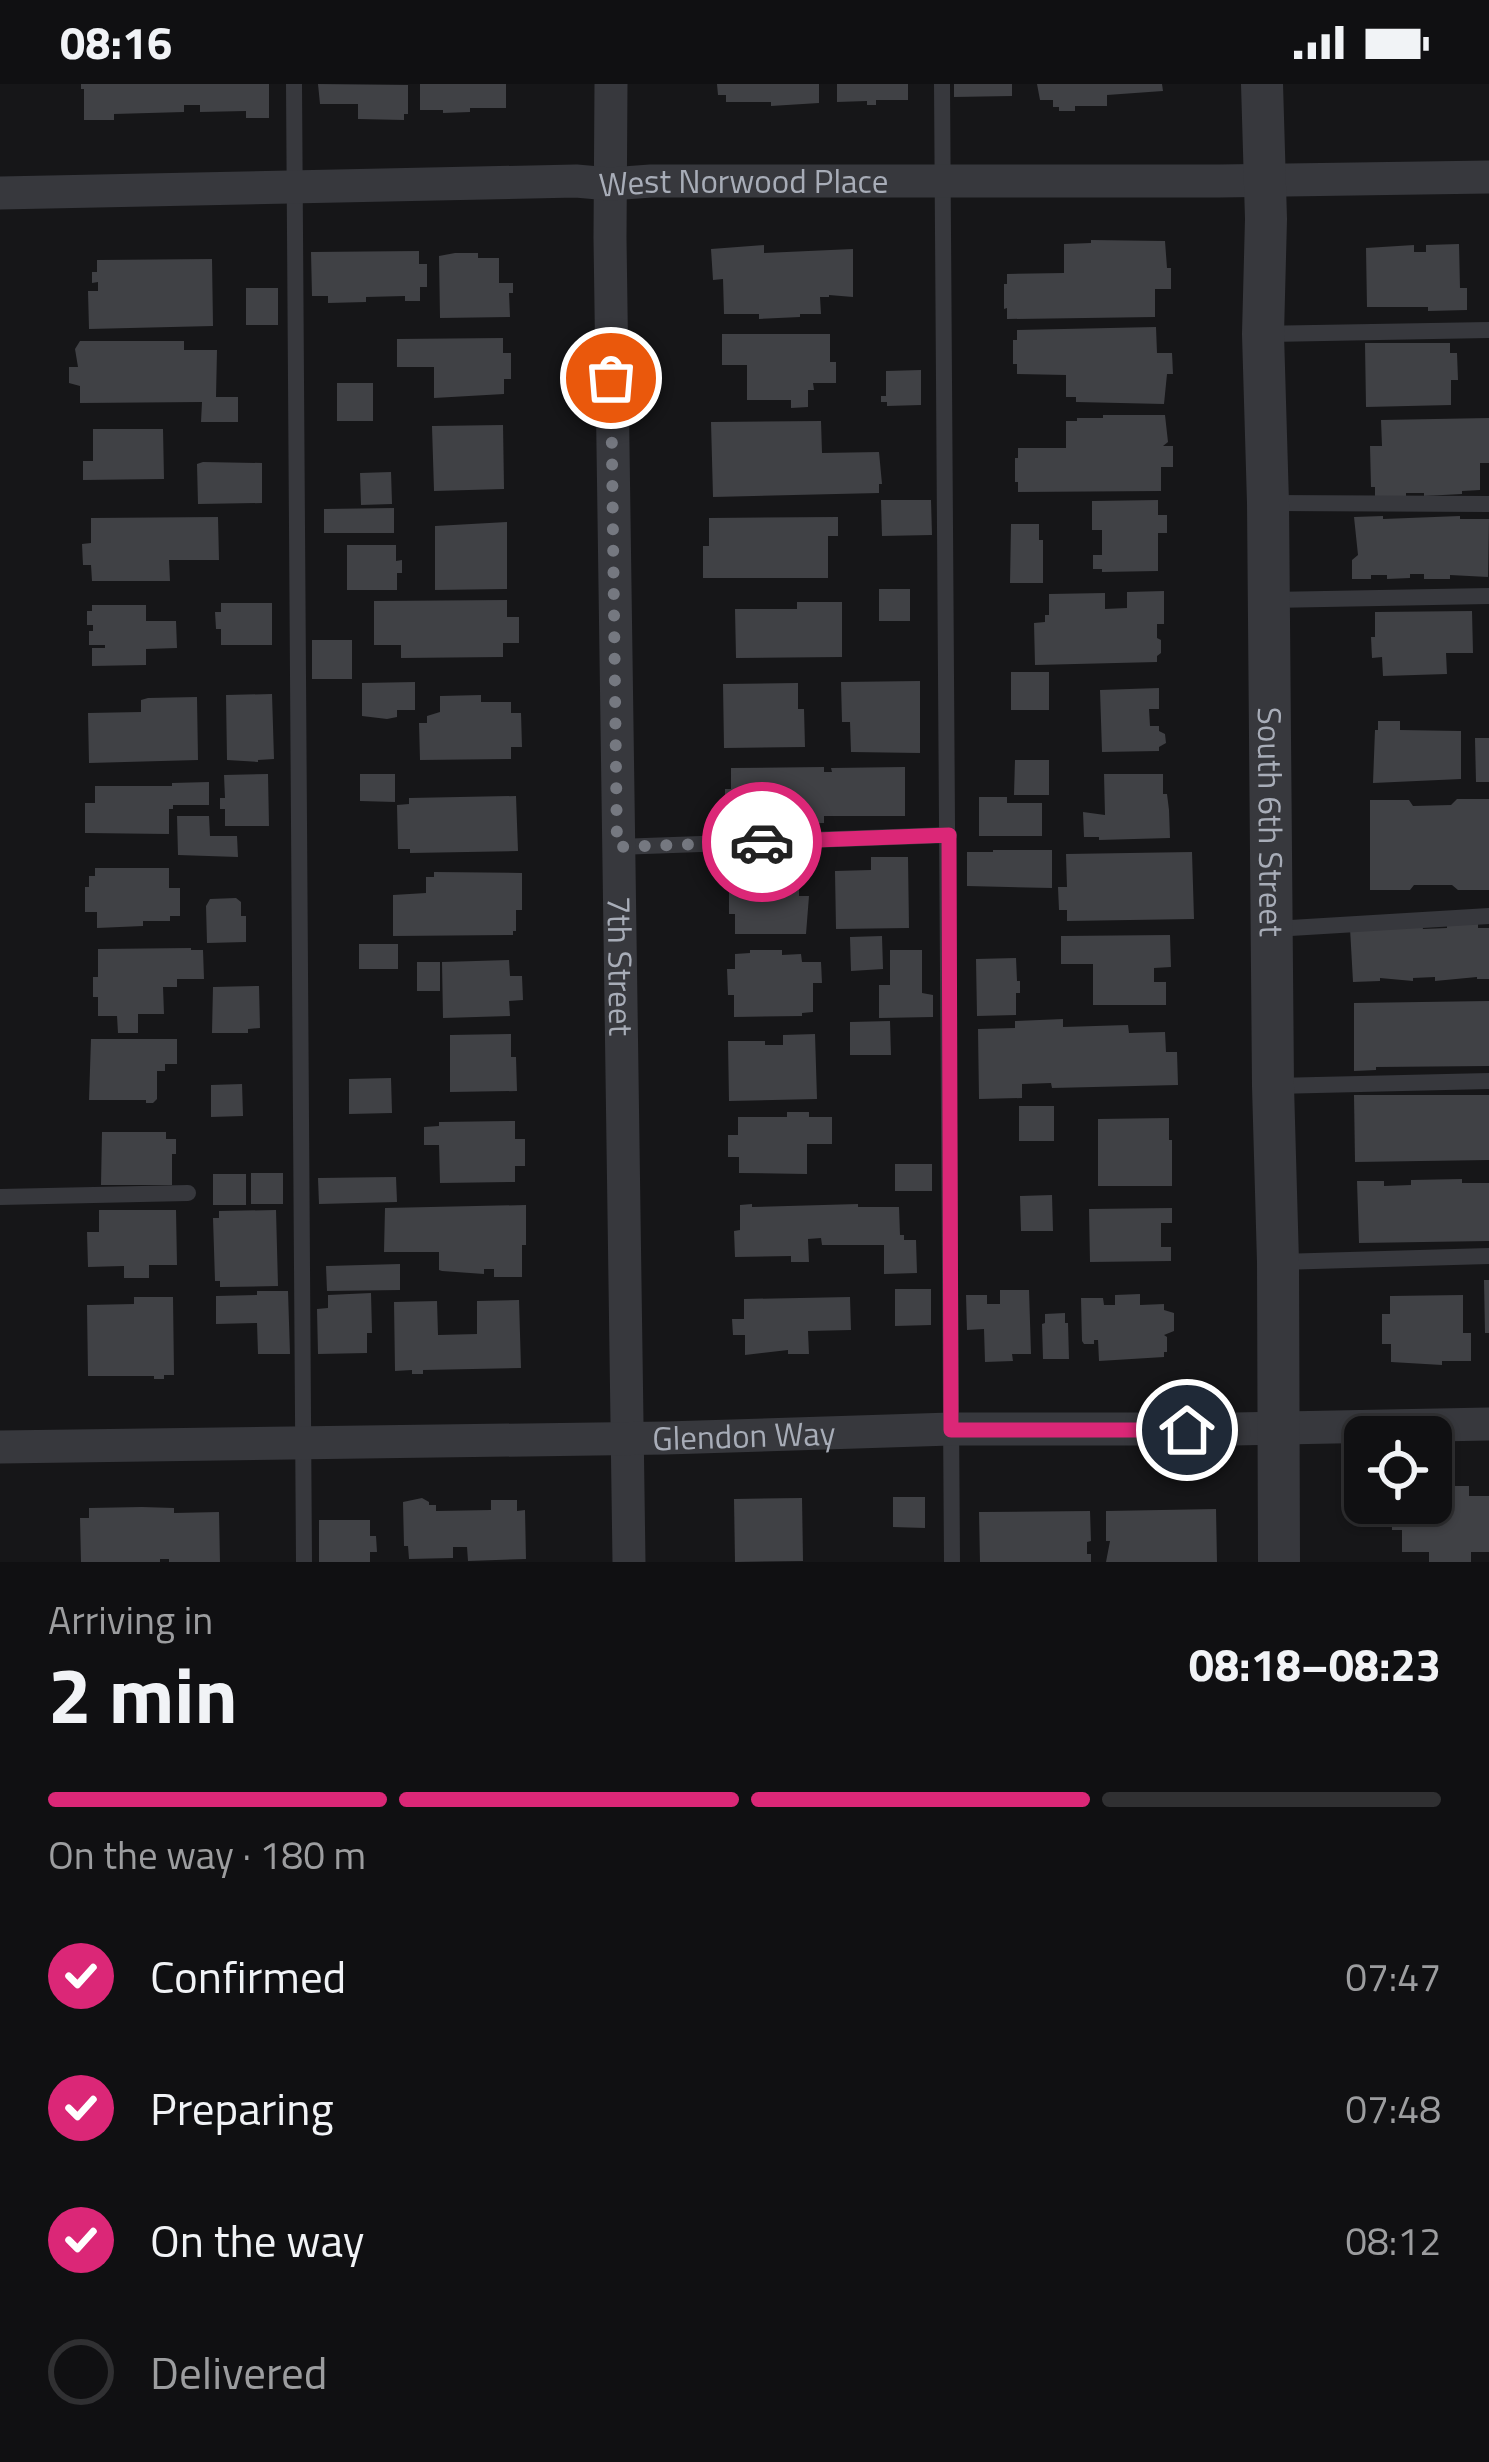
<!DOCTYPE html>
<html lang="en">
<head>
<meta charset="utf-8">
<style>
	:root { --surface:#101012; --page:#1e1e20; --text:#f1f3f6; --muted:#9c9d9f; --line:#303032; --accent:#db2777 }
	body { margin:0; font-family:"Titillium Web",sans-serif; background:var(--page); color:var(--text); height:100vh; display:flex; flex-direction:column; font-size:45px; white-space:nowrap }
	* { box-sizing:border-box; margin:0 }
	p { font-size:39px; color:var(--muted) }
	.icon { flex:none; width:66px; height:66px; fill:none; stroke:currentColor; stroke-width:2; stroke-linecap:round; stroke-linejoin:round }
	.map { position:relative; height:1478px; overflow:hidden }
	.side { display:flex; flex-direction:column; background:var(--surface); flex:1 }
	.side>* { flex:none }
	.tools { position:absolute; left:1344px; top:1332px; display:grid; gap:24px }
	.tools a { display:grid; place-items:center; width:108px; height:108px; border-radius:18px; background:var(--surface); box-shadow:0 3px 9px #0004,0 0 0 3px var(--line); font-size:60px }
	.pin { position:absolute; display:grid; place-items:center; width:102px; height:102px; color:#fff; margin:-51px; border:6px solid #fff; border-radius:50%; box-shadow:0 3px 12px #0007 }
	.courier { position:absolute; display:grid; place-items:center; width:120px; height:120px; margin:-60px; border:9px solid #db2777; border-radius:50%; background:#fff; color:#222; box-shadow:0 3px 15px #0007 }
	.headline em { font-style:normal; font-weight:700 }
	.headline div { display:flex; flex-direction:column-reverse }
	.headline { display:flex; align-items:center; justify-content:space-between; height:204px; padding:0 48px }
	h1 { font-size:78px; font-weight:700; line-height:90px }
	.bar { display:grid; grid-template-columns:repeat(4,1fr); gap:18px 12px; align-content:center; height:144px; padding:0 48px }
	.bar i { height:15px; border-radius:9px; background:var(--line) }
	.bar .selected { background:var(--accent) }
	.bar p { grid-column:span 4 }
	ol { padding:0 48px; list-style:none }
	li { display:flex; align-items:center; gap:36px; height:132px }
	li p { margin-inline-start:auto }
	li .icon { padding:12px; border-radius:50%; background:var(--accent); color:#fff; stroke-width:4 }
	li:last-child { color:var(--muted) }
	li i { width:66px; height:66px; border:6px solid var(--line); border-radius:50% }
	.status { display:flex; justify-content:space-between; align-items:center; height:84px; padding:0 60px; background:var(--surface); direction:ltr }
	.status svg { height:33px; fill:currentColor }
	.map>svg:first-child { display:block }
	.building { fill:#404145 }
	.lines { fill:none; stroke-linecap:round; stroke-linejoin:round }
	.service { stroke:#37383d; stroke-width:16 }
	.minor { stroke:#37383d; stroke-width:33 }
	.tertiary { stroke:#37383d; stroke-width:42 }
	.done { stroke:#757880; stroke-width:12; stroke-dasharray:0 21.6 }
	.route { stroke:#db2777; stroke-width:15 }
	.labels { text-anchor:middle; stroke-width:9; stroke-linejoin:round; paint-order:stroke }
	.street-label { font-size:33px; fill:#a8adb8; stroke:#111113 }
</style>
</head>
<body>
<div class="status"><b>08:16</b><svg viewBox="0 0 49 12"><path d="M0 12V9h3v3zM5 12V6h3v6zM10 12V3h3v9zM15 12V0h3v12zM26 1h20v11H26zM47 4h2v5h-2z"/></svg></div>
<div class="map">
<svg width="1489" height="1478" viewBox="0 0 1489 1478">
	<rect width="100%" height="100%" fill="#161618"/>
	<g class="building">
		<polygon points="81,0 269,0 269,34 246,34 246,27 200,28 200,21 184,21 184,28 114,30 114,36 84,36 84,5 81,5"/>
		<polygon points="318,0 408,1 408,30 404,30 404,36 358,35 358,20 320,20"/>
		<polygon points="420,0 506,0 506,24 470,24 470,28 443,29 443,26 420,26"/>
		<polygon points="717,0 819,0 819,19 771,22 771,18 726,18 726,11 718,11"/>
		<polygon points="837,0 908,0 908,16 876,16 876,21 867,21 867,17 837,18"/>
		<polygon points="954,0 1012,0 1012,12 954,13"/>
		<polygon points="1037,0 1162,0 1163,7 1107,11 1107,22 1075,22 1075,27 1059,27 1059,23 1053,23 1053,16 1040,16"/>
		<polygon points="1091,156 1165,157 1167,184 1171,184 1171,205 1155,205 1155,233 1007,235 1007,224 1004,225 1004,200 1007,200 1007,190 1064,189 1064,160 1091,159"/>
		<polygon points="1459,160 1460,204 1467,204 1467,226 1428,227 1428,223 1367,223 1366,164 1414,161 1414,168 1426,168 1426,161"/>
		<polygon points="764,161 764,169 853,165 853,213 829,211 829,213 820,213 821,230 800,230 800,233 759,235 759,230 724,230 723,195 713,196 711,165"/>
		<polygon points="419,167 419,180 427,180 427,203 420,203 420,217 405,217 405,212 366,213 366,218 328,219 328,212 312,212 311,168"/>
		<polygon points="455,169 478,169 478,174 499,174 499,199 513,199 513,209 509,209 510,233 440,234 439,172"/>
		<polygon points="212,175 213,242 89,245 88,207 98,207 98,198 92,199 92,188 97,188 97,176"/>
		<rect x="246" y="204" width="32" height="37"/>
		<polygon points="1156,243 1157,269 1172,269 1173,290 1167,290 1164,320 1076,318 1076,313 1066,313 1066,291 1017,290 1017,280 1013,280 1013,256 1017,256 1017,246"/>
		<polygon points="722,250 830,250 830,278 836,278 836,299 813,299 814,306 808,306 808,323 791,324 791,316 747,316 747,281 722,281"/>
		<polygon points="503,254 503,269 511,269 511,295 504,295 504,310 434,314 434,283 397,283 397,255"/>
		<polygon points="80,257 184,257 184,266 217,266 216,313 238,313 238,338 201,338 202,318 80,319 80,302 69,299 69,283 78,283 75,265"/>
		<polygon points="1365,259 1450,259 1450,269 1457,269 1458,296 1451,296 1451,321 1366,323"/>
		<polygon points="921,286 921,321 887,322 887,318 881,318 881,312 886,312 886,287"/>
		<rect x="337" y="299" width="36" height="38"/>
		<polygon points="1103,331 1165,331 1168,358 1163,362 1173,362 1173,383 1161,383 1161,407 1018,408 1018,398 1015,398 1015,374 1018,374 1018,364 1066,364 1066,337 1077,337 1077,334 1103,334"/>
		<polygon points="1489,334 1489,379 1480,379 1480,406 1462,407 1462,410 1424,412 1424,409 1406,409 1406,412 1375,413 1375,403 1371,403 1370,362 1382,362 1381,336"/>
		<polygon points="821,337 822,369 879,368 882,400 879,400 879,409 713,413 711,338"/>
		<polygon points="503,341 504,405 434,407 432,342"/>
		<polygon points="93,345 163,345 164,395 83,396 83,377 93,377"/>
		<polygon points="203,378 262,379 262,419 198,420 197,380"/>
		<polygon points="391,388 392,420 361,421 360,389"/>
		<polygon points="881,416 931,416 932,451 882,452"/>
		<polygon points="1158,416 1158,431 1167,431 1167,449 1158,449 1158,487 1102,488 1102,485 1093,485 1093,471 1102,471 1102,446 1092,446 1092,417"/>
		<polygon points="394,424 394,449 324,449 324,425"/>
		<polygon points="1383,432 1383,435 1460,432 1460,435 1489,435 1488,493 1450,491 1450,495 1424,495 1424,490 1410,490 1410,494 1387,495 1387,491 1371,491 1371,495 1352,495 1352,476 1358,471 1354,433"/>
		<polygon points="218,433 219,476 169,476 170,497 92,497 91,481 83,481 82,460 91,459 91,434"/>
		<polygon points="838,433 838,452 828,452 828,494 703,494 703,462 709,462 709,434"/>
		<polygon points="507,438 507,505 435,506 435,442"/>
		<polygon points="1011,440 1039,440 1039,456 1043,456 1043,499 1010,499"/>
		<polygon points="347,461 396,461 396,477 402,476 402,489 397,489 397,506 347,506"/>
		<rect x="879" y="505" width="31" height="32"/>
		<polygon points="1164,507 1164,540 1157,540 1157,554 1161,556 1161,569 1157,572 1157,578 1035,581 1034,539 1045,538 1045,531 1049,531 1049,510 1105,509 1105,525 1127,524 1127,508"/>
		<polygon points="507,516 507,533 519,533 519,559 503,559 503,573 401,574 401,561 374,561 374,517"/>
		<polygon points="797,518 842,518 842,573 736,574 735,525 797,525"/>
		<polygon points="221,519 272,519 272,561 221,561 221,545 216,545 215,528 221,528"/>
		<polygon points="92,521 146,521 146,537 176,537 177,564 146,565 146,581 92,582 92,564 105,564 105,561 89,561 89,547 93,547 93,541 87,541 87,527 92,527"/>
		<polygon points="1472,527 1473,569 1446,569 1447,590 1383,592 1382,573 1372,574 1371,553 1375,553 1375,528"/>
		<rect x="312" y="556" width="40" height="39"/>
		<rect x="1011" y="588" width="38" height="38"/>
		<polygon points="920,597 920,669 851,668 850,638 842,638 841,598"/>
		<polygon points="415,598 415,626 397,626 397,633 387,635 362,632 362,599"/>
		<polygon points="798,599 798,625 804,625 805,663 724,664 723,600"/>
		<polygon points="1159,604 1159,625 1149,625 1150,642 1159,642 1159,647 1165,650 1166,659 1159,663 1159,667 1102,668 1100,606"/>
		<polygon points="272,610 274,675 258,676 258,678 227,676 226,611"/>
		<polygon points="481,611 481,618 511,618 511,629 521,629 522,663 511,663 511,675 420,676 419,639 427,639 427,632 440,628 440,612"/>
		<polygon points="197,613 198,676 89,679 88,629 141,628 141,616 148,614"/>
		<polygon points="1378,637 1400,637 1400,646 1461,647 1461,695 1373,699 1375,646 1378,646"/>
		<polygon points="1475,654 1489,654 1489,698 1476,698"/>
		<polygon points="1015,676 1049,676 1049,711 1014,711"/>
		<polygon points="824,683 824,688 832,688 831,684 905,683 905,732 824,732 824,739 725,740 725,705 731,705 731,684"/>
		<polygon points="268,690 269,742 225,742 225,725 220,725 220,714 225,714 224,691"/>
		<polygon points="360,690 395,690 395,718 360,717"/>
		<polygon points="1104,690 1163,690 1163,710 1167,710 1169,726 1170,754 1099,756 1099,753 1084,753 1083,728 1105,731"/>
		<polygon points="209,698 209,721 173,721 173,725 169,725 169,750 85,749 85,719 95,719 95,702 172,702 172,699"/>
		<polygon points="516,712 518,767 410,769 410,765 398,765 397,721 409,720 409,714"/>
		<polygon points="979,713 1007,713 1007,719 1042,719 1042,752 979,752"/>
		<polygon points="1457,715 1489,715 1489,806 1458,806 1452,801 1414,801 1410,806 1370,806 1370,716 1409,716 1413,722 1451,721"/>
		<polygon points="177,732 209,732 210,752 237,752 238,773 178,771"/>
		<polygon points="993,766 1052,766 1052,804 967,802 967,768 993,768"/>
		<polygon points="1192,768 1194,835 1067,837 1067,826 1059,826 1058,803 1067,803 1066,770"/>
		<polygon points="871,773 908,773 909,844 836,845 835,787 871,786"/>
		<polygon points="770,776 799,776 799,812 809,812 806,850 735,850 735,830 729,830 729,787 770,787"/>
		<polygon points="95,784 169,784 169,804 180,804 180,832 170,832 170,837 143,837 143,842 97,844 97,828 85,828 85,803 89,803 89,792 95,792"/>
		<polygon points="434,788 522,789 522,826 516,826 516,847 513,847 513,851 393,852 393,811 426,809 426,793 434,793"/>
		<polygon points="236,814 241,818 241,832 246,832 246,858 207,859 206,822 210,815"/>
		<polygon points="1478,840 1478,844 1489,844 1489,895 1477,895 1477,893 1435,897 1435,893 1413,894 1413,897 1380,894 1380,897 1353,898 1350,844 1422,841 1423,845 1447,844 1447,841"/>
		<polygon points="1170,851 1171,883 1154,884 1154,898 1166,898 1166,921 1093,921 1093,880 1061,880 1061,852"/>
		<polygon points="882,852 883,885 851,887 850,853"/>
		<rect x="359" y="860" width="39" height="25"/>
		<polygon points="191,864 191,866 203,866 204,895 177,895 177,903 163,903 164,930 138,930 138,949 118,949 117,932 98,932 98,913 93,913 93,893 98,893 98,865"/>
		<polygon points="750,866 782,866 782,871 801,870 802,878 821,878 822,899 813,899 813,928 802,929 802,932 734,933 734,911 728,911 727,885 735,885 735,870 750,869"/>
		<polygon points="890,866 922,866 922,909 933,911 933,933 879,934 879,901 890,901"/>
		<polygon points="1016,874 1017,897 1020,897 1020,909 1016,909 1016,931 977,932 976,875"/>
		<polygon points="509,876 510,892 522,892 523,916 509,917 510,932 443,934 442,878"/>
		<rect x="417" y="878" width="23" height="29"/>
		<polygon points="259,902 260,944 248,945 248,949 212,949 213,903"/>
		<polygon points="1489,917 1489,982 1376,983 1376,986 1354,987 1354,919"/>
		<polygon points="1063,935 1063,943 1128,941 1129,949 1165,948 1166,968 1177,968 1178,1001 1052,1004 1051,999 1022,1000 1022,1014 979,1015 978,945 1015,944 1015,937"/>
		<polygon points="890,937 891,971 850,971 850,938"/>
		<polygon points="511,950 511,973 516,973 517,1007 450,1008 450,951"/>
		<polygon points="815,950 817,1015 729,1017 728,957 765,957 765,961 783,961 783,951"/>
		<polygon points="91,955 177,955 177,980 165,980 165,987 157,987 157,1015 153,1019 146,1019 146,1016 89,1016"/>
		<polygon points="391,994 392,1029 349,1030 349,995"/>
		<polygon points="242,1000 243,1032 211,1033 211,1001"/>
		<polygon points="1354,1011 1489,1011 1489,1076 1355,1078"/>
		<rect x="1019" y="1022" width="35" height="35"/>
		<polygon points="787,1028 809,1028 809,1033 832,1033 832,1060 807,1060 807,1090 739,1089 739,1073 728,1073 728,1051 738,1051 738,1033 787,1033"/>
		<polygon points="1169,1034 1169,1056 1172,1056 1172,1102 1098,1102 1098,1035"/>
		<polygon points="515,1037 515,1055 525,1055 525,1082 515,1082 515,1098 440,1099 439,1061 424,1061 424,1043 439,1042 439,1038"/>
		<polygon points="102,1048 166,1048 166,1055 176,1055 176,1070 172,1070 172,1101 101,1101"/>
		<rect x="895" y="1080" width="37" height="27"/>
		<rect x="251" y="1089" width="32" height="31"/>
		<rect x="213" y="1090" width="33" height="31"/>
		<polygon points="396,1093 397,1118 319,1120 318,1094"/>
		<polygon points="1462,1095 1462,1099 1489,1099 1489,1157 1359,1159 1357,1097 1384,1097 1384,1102 1411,1101 1411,1096"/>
		<polygon points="1052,1111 1053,1147 1021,1147 1020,1112"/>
		<polygon points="752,1120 752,1123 858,1120 858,1123 899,1123 900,1151 904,1151 904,1156 916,1156 917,1189 884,1190 884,1161 822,1161 821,1154 808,1155 809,1178 791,1178 791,1172 735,1173 734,1147 740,1146 740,1121"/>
		<polygon points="526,1121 526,1161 522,1161 522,1193 494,1193 494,1185 484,1185 484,1190 442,1187 439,1186 439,1168 384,1168 385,1124"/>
		<polygon points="1172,1124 1172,1139 1161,1139 1161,1163 1171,1163 1171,1177 1090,1178 1089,1125"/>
		<polygon points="99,1126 176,1126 177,1181 149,1181 149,1194 124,1194 124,1182 88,1183 87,1148 99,1148"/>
		<polygon points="276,1126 278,1202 220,1203 220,1197 215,1197 213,1134 219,1134 219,1127"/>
		<polygon points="400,1180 400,1206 327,1207 326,1182"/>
		<polygon points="1484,1196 1489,1196 1489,1249 1485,1249"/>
		<polygon points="895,1205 931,1205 931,1241 895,1242"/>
		<polygon points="1000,1206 1029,1206 1031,1270 1012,1270 1013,1277 985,1278 984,1245 967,1246 966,1211 987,1211 987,1220 1000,1220"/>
		<polygon points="257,1207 288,1207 290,1270 258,1270 257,1239 216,1240 216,1212 257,1211"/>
		<polygon points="371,1209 372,1249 367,1249 367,1269 318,1270 317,1225 328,1224 328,1211"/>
		<polygon points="1140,1210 1140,1221 1164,1220 1164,1226 1174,1229 1174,1247 1164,1251 1167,1253 1167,1268 1164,1268 1164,1273 1099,1277 1098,1256 1094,1256 1094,1260 1084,1260 1082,1257 1081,1214 1103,1214 1104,1221 1115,1221 1115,1211"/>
		<polygon points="1463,1211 1463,1249 1471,1249 1471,1277 1442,1277 1442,1281 1391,1278 1391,1260 1382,1260 1382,1230 1390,1230 1390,1212"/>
		<polygon points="134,1213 173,1213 174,1291 164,1291 164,1295 154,1295 154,1292 88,1292 87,1221 134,1220"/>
		<polygon points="850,1213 851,1246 808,1247 809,1270 788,1270 788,1266 745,1271 745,1251 733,1251 732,1235 744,1235 744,1215"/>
		<polygon points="519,1216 521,1284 423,1286 423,1290 412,1290 412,1286 395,1287 394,1218 437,1217 438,1251 477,1250 477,1217"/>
		<polygon points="1065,1229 1065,1239 1068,1239 1069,1275 1043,1275 1042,1240 1045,1239 1045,1230"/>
		<polygon points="1431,1402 1469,1402 1469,1412 1489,1412 1489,1468 1471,1468 1471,1478 1429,1478 1429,1468 1402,1468 1402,1446 1392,1446 1392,1419 1431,1419"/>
		<polygon points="893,1413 925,1413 925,1444 893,1443"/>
		<polygon points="422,1414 429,1418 429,1421 436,1421 436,1427 491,1426 491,1416 517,1416 517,1427 525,1426 526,1475 468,1477 467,1463 453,1463 453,1474 409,1475 408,1462 404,1462 403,1418"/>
		<polygon points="802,1414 803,1477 735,1478 734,1415"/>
		<polygon points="142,1423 174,1424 174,1429 219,1428 220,1478 169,1478 169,1475 160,1475 160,1478 81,1478 80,1434 89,1434 89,1424"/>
		<polygon points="1216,1425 1217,1478 1106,1478 1110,1457 1106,1457 1106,1427"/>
		<polygon points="1090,1427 1091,1457 1087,1458 1087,1470 1091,1470 1091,1478 980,1478 979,1428"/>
		<polygon points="319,1436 370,1436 370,1452 376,1452 377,1468 370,1468 370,1478 319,1478"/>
	</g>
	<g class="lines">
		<g class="service">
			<polyline points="294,0 304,1478"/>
			<polyline points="942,0 952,1478"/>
			<polyline points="1263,250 1489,246"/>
			<polyline points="1269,419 1489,420"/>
			<polyline points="1268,516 1489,512"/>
			<polyline points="617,763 949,751"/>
			<polyline points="1274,845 1489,832"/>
			<polyline points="1274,1002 1489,997"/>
			<polyline points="0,1113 188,1109"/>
			<polyline points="1279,1178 1489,1172"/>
		</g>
		<g class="minor">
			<path id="s1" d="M 611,0 L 610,154 L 629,1478"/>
			<path id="s2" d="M 0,109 L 576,97 L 610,100 L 651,97 L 1219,97 L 1489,93"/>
			<path id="s3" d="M 0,1363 L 666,1354 L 951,1345 L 1234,1345 L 1489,1340"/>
		</g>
		<path class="tertiary" id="s4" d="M 1262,0 L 1266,135 L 1263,250 L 1268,419 L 1273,1002 L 1278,1178 L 1279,1478"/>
	</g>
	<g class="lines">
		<polyline class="done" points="611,294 617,763 762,758"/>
		<polyline class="route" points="762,758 949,751 951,1346 1187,1346"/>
	</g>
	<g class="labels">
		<g class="street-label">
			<text dy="12" stroke="none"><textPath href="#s2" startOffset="744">West Norwood Place</textPath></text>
			<text dy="12" stroke="none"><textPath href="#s4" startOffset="738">South 6th Street</textPath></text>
			<text dy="12" stroke="none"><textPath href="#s1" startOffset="882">7th Street</textPath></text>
			<text dy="12" stroke="none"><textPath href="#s3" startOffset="744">Glendon Way</textPath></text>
		</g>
	</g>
</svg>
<div class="tools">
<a><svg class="icon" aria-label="locate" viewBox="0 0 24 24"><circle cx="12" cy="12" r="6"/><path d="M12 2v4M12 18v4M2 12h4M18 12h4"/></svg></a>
</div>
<div class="pin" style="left:611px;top:294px;background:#ea580c"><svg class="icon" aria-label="bag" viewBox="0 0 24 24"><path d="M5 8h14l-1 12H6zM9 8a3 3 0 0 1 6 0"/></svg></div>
<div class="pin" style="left:1187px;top:1346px;background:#1f2937"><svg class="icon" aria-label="home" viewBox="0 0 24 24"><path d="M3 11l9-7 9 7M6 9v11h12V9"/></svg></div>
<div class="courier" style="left:762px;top:758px"><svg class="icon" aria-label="car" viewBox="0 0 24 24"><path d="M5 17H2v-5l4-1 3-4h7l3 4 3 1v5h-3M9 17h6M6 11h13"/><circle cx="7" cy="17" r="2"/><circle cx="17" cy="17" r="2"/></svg></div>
</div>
<section class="side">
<div class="headline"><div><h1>2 min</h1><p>Arriving in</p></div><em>08:18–08:23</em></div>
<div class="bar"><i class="selected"></i><i class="selected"></i><i class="selected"></i><i></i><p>On the way · 180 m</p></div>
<ol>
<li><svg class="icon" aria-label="check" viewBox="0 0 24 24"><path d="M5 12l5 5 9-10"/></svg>Confirmed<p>07:47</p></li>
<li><svg class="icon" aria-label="check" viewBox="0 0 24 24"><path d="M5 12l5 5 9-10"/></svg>Preparing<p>07:48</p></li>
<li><svg class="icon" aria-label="check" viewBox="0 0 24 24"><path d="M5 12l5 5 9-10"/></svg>On the way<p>08:12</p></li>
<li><i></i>Delivered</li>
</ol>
</section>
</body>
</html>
